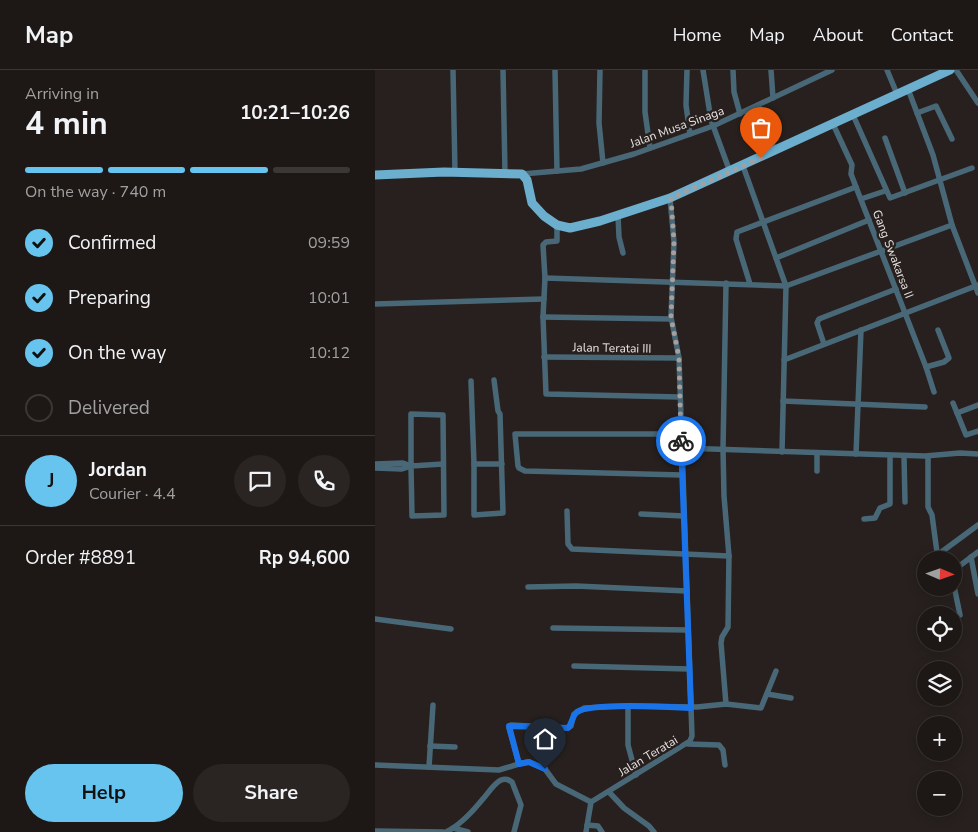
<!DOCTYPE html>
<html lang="en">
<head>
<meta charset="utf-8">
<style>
	:root { --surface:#1d1816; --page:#2a2523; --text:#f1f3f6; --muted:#a0a0a1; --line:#3b3735; --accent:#66c4ef }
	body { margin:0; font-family:"Nunito Sans",sans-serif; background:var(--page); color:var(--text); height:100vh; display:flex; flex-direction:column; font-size:19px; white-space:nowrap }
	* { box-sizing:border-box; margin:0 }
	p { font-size:16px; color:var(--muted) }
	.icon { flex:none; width:28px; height:28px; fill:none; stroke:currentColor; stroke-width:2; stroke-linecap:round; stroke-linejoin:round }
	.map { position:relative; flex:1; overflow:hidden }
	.panel { display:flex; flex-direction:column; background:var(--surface); width:375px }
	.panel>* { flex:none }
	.needle { width:32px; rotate:92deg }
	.tools { position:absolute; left:542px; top:481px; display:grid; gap:10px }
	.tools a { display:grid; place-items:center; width:45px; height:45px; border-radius:50%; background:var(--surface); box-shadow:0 2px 12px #0003,0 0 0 1px var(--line); font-size:25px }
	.pin { position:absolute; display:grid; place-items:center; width:42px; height:42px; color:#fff; margin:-51px -21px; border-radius:50% 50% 50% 0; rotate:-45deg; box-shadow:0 0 5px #0007 }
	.pin .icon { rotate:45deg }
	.courier { position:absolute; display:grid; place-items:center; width:50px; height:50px; margin:-25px; border:4px solid #1a73e8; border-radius:50%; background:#fff; color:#222; box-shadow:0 1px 6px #0007 }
	.headline em { font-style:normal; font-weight:700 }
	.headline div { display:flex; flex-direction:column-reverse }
	.headline { display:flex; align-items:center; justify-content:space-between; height:85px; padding:0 25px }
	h1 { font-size:32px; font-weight:700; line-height:38px }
	.bar { display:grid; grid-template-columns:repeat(4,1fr); gap:8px 5px; align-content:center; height:60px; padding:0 25px }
	.bar i { height:6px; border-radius:4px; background:var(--line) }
	.bar .on { background:var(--accent) }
	.bar p { grid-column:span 4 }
	.line { display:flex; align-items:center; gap:12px; padding:0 25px; border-top:1px solid var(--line) }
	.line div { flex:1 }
	.round { display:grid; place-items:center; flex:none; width:52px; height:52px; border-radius:26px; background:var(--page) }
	ol { padding:0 25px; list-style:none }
	li { display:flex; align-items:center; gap:15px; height:55px }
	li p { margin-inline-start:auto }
	li .icon { padding:5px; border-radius:50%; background:var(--accent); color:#111; stroke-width:4 }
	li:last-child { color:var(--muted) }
	li i { width:28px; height:28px; border:2px solid var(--line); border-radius:50% }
	.action { display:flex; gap:10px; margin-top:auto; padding:10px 25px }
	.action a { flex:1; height:58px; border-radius:30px; background:var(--accent); color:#111; font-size:20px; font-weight:700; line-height:58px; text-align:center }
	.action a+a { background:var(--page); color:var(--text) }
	header { display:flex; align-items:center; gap:30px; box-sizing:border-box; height:70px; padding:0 25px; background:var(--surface); border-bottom:1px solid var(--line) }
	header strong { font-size:24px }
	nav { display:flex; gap:28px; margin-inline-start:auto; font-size:18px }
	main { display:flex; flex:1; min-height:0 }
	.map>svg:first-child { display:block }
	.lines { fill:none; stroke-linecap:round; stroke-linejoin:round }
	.minor { stroke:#496877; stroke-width:5.5 }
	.primary { stroke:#6caece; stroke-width:9 }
	.done { stroke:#a59f9e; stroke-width:5; stroke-dasharray:0 9 }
	.route { stroke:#1a73e8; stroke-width:6 }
	.labels { text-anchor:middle; stroke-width:5; stroke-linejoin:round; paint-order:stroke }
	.street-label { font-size:12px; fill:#e9e4e3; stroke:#27201e }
</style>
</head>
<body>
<header>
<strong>Map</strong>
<nav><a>Home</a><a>Map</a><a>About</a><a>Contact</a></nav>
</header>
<main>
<section class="panel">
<div class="headline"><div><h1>4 min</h1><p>Arriving in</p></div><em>10:21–10:26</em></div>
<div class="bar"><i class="on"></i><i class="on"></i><i class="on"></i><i></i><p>On the way · 740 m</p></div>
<ol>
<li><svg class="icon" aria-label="check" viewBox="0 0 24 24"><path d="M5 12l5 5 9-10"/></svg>Confirmed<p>09:59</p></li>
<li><svg class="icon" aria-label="check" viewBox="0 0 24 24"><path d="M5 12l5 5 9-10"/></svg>Preparing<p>10:01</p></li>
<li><svg class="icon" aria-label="check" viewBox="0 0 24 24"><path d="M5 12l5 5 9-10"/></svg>On the way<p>10:12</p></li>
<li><i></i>Delivered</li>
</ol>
<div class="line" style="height:90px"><b class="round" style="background:var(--accent);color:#111">J</b><div><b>Jordan</b><p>Courier · 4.4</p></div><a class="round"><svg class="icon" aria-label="chat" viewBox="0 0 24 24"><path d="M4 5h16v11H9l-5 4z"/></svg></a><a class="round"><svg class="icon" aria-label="phone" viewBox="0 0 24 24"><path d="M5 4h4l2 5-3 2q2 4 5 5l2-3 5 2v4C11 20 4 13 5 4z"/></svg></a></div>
<div class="line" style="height:65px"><div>Order #8891</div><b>Rp 94,600</b></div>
<div class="action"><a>Help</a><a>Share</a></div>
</section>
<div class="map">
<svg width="603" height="762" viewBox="0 0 603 762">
	<rect width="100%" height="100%" fill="#27201e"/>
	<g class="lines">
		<g class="minor">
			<polyline points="78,0 80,103"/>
			<polyline points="128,0 130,103"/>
			<polyline points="180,0 182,101"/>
			<polyline points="225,0 224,53 228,93"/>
			<polyline points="270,0 270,42 275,78"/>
			<polyline points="312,0 311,35 315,64"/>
			<polyline points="328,0 336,50 355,102"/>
			<polyline points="358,0 359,22 365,44"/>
			<polyline points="396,0 398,28"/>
			<polyline points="512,0 522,24"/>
			<polyline points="581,0 603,33"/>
			<polyline points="533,19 558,85 577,155 603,223"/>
			<polyline points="383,35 400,81"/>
			<polyline points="542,43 561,36 577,69"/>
			<polyline points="478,45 515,128 597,98"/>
			<polyline points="458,54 477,95 476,104 481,117 551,297 559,322"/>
			<polyline points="510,68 530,123"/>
			<polyline points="368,96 411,216 407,382"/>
			<polyline points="147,104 206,99 259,84 338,56 457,0"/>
			<polyline points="486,129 510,121"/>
			<polyline points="243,145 244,167 248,183"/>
			<polyline points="182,155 182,171 171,172 168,175 170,208 168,247 171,324 305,327"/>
			<polyline points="401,188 494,150"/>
			<polyline points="170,208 411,216 577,155"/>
			<polyline points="375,214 361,169 362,162 481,117"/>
			<polyline points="0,234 169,229"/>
			<polyline points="168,247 296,249"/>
			<polyline points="449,274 442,253 444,249 521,219"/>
			<polyline points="169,287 304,288"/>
			<polyline points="409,290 603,215"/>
			<polyline points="551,297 569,292 574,288 563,260"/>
			<polyline points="119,310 123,341 125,344 128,443 99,445 99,394 127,394"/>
			<polyline points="96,311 99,394"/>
			<polyline points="408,331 550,337"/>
			<polyline points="578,333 591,365 603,361"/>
			<polyline points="582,343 603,335"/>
			<polyline points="306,364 140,364 143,396 144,398 150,401 307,405"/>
			<polyline points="306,378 550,386 585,383 603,384"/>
			<polyline points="481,384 486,260"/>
			<polyline points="529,386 530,432"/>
			<polyline points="553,386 553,437 557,445 563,490"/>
			<polyline points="0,394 28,393 36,396 27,399 0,398"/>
			<polyline points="36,396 36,344 68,345 69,445 37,446 36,396 68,394"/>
			<polyline points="442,401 442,383"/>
			<polyline points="192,441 193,474 197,479 354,486 349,426 348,379 351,213"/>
			<polyline points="266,444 309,446"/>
			<polyline points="489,449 500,448 505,438 515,434 515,386"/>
			<polyline points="596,487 603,524"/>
			<polyline points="563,488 561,486 603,455"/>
			<polyline points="579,500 603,482"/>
			<polyline points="579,516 585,545"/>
			<polyline points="153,517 201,516 312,521"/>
			<polyline points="0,549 76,559"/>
			<polyline points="178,558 313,560"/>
			<polyline points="199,596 314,599"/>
			<polyline points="392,624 416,628"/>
			<polyline points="351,634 346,573 347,567 353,557 354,486"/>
			<polyline points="253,636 253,675 261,705"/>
			<polyline points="313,674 344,675 348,680 350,695"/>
			<polyline points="55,676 80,677"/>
			<polyline points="144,694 134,658 136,655 193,658 196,656 199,644 209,638 253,636 322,637 351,634 386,638 401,601"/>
			<polyline points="0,695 124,700 147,693 154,692 170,699 181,714 216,732 315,671 317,666 304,288 296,247 299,172 295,128"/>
			<polyline points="54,697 58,635"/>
			<polyline points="234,722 249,738 274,756 279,762"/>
			<polyline points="212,755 223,756 227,762"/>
			<polyline points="78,758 93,762"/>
			<polyline points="0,761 68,762"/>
			<path d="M 71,762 C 84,756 98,741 107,730 C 113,724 118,714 126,710 C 131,708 134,710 137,712 L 146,735 L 139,762"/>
			<polyline points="211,762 216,732"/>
		</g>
		<polyline class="primary" points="0,105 69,102 147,104 152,110 157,133 169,146 182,155 195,158 225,151 295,128 575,0"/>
	</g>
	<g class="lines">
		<polyline class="done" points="306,371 304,288 296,247 299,172 296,128 386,88"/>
		<path class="route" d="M 170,699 L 154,692 L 144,694 L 134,656 L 193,658 C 197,654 197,646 202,642 C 216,632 295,637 316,638 L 306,371"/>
	</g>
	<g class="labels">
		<g class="street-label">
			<text transform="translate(302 57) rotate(-20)" y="4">Jalan Musa Sinaga</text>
			<text transform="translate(518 184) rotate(69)" y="4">Gang Swakarsa II</text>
			<text transform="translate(237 278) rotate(1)" y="4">Jalan Teratai III</text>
			<text transform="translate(273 686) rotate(-31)" y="4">Jalan Teratai</text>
		</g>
	</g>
</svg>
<div class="tools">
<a><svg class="needle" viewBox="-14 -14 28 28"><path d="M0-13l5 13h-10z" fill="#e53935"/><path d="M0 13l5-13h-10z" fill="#a0a0a1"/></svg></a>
<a><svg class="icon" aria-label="locate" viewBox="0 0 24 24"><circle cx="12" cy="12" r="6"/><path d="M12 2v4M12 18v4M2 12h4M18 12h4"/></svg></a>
<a><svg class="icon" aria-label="layers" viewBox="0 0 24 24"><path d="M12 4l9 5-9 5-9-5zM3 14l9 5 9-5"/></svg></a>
<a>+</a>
<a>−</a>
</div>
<div class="pin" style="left:386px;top:88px;background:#ea580c"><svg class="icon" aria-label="bag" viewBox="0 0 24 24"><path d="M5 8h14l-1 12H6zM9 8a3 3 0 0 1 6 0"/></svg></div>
<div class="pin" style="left:170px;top:699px;background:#1f2937"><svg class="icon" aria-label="home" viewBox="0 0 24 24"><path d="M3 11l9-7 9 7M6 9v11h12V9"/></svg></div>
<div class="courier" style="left:306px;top:371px"><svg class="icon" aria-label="bike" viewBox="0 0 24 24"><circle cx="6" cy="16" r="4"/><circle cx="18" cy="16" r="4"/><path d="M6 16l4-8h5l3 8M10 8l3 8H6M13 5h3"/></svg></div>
</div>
</main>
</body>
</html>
